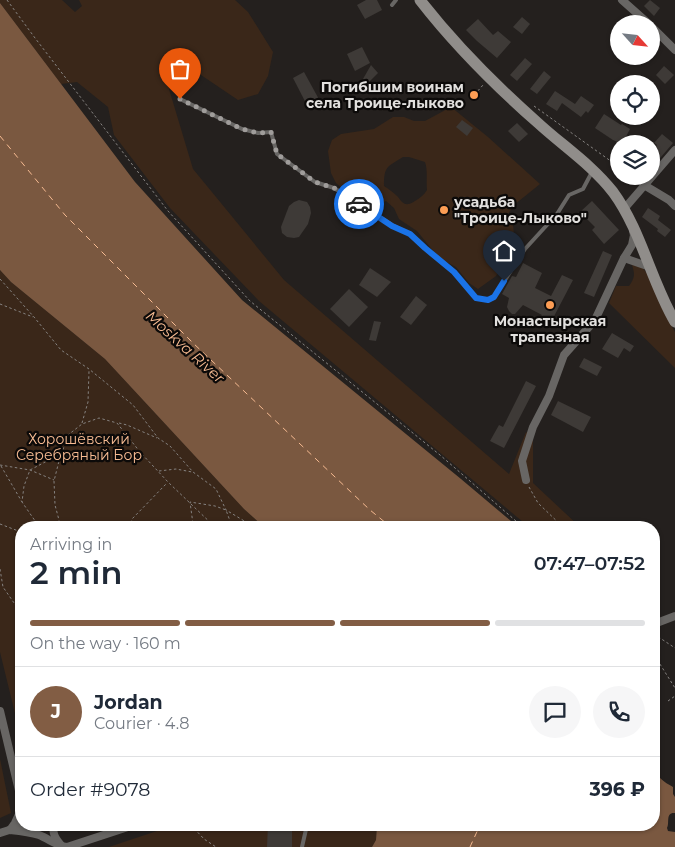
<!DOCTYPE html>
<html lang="en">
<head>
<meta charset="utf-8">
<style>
	:root { --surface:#fff; --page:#f6f6f7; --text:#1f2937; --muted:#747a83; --line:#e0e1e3; --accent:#825d44 }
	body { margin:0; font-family:Montserrat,sans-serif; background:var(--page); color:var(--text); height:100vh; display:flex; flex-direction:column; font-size:19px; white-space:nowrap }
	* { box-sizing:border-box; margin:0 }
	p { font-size:16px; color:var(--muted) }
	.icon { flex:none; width:28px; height:28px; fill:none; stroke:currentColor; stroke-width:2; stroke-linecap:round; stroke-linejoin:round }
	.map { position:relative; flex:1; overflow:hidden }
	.side { position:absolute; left:15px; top:521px; width:645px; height:310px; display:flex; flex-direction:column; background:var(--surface); border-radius:20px; box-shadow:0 1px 4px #0004 }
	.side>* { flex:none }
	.needle { width:32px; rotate:117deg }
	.buttons { position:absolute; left:610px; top:15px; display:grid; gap:10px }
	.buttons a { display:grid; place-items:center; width:50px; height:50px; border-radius:50%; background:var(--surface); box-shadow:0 1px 4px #0004; font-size:25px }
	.pin { position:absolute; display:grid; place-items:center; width:42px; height:42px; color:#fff; margin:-51px -21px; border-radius:50% 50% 50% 0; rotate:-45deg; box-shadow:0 0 5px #0007 }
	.pin .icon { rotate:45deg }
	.courier { position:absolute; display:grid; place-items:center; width:50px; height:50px; margin:-25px; border:4px solid #1a73e8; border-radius:50%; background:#fff; color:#222; box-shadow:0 1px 6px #0007 }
	.headline em { font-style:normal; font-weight:600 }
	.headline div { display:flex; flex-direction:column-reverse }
	.headline { display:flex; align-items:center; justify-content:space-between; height:85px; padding:0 15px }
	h1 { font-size:32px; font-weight:600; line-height:38px }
	.bar { display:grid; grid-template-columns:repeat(4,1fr); gap:8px 5px; align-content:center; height:60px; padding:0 15px }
	.bar i { height:6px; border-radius:4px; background:var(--line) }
	.bar .current { background:var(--accent) }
	.bar p { grid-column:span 4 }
	.line { display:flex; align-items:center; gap:12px; padding:0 15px; border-top:1px solid var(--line) }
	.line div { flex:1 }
	.round { display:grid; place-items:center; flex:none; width:52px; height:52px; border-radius:26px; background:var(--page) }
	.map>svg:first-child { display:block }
	.green { fill:#3a2719; fill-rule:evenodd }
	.water { fill:#7a5840 }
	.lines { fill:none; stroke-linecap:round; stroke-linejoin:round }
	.ferry { stroke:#f6ba91; stroke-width:1; stroke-dasharray:6 5; stroke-linecap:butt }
	.building { fill:#3e3a37 }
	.path { stroke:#868381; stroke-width:1; stroke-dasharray:2.5 2.5; stroke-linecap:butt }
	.lane { stroke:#686664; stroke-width:4 }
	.street { stroke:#686664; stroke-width:8 }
	.secondary { stroke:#908d8a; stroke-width:11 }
	.done { stroke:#a09d9b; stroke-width:5; stroke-dasharray:0 9 }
	.route { stroke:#1a73e8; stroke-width:6 }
	.poi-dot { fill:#fc9d54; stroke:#0c0a09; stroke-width:2 }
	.labels { text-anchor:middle; stroke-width:4.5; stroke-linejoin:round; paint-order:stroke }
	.poi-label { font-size:14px; font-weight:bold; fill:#e2e0de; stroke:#0c0a09; text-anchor:end }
	.park-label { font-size:14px; fill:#f7bb92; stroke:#0c0a09 }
	.water-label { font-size:15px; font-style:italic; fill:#f6ba91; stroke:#0c0a09 }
</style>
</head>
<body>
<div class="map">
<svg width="675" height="847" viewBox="0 0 675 847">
	<rect width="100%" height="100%" fill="#24201e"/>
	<g class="green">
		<polygon points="0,0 62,0 75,12 82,6 79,0 235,0 248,12 273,52 268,76 258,94 238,100 201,75 169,89 193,169 284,280 509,474 526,432 533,437 533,483 580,527 529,527 259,301 170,208 114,135 108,107 77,82 61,84 0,3"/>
		<path d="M 451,107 L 488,137 L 540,184 L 514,205 L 508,214 L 513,224 L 514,235 L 502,266 L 496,276 L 478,289 L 469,283 L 456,267 L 439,258 L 417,231 L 399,219 L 394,208 L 386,201 L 365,211 L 354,209 L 347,201 L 344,190 L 336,183 L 331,173 L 328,151 L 332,140 L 341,134 L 374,129 L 393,117 L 404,117 L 414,121 L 425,121 ZM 403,157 L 409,157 L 425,162 C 428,170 426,181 427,190 C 424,195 420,198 415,201 C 406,207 403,204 398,197 C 394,193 389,189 384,186 C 384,166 387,167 403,157 Z"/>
		<path d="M 632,265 L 642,267 L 651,279 L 664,312 L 675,332 L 675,368 L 609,303 L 616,286 L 629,286 C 635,278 635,274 632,265 Z"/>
		<polygon points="0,270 11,282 105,359 244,509 264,527 21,528 21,738 0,652"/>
		<polygon points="0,759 11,813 0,818"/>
		<polygon points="175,825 377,825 376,840 372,847 109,847"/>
	</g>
	<g class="water">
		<polygon points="0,3 135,182 242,300 461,479 518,527 264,527 244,509 105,359 11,282 0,270"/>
		<path d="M 654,766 C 656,777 664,782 673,787 L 673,794 L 675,797 L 675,813 C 665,812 670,823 667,828 L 668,831 L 675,832 L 675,847 L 372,847 L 376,840 L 377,825 L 654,825 Z"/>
	</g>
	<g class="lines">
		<g class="ferry">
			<polyline points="0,136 65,215 193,343 370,510 392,528"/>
			<polyline points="470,847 480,825"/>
		</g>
	</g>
	<g class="building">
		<polygon points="366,0 377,0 382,10 365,19 357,5"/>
		<polygon points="650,0 660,8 654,16 644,6"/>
		<polygon points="522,17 530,24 522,34 513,27"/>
		<polygon points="478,19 493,35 498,31 511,42 497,58 477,41 466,30"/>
		<polygon points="362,47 370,63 355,71 347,54"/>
		<polygon points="525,58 532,64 517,81 510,75"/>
		<polygon points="371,65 378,73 368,83 363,79"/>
		<polygon points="664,66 674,75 665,84 656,75"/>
		<polygon points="544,71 551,77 537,94 530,89"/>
		<polygon points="304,72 321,103 309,109 293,78"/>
		<polygon points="555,91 575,104 581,96 594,105 588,113 586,111 581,117 562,103 557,111 546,104"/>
		<polygon points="604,114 621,125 622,124 630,129 622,144 613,140 595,128"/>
		<polygon points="462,120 473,128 467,136 456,127"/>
		<polygon points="517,123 528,134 519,142 508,131"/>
		<polygon points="662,134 673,143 655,164 651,161 651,152 657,145 654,143"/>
		<polygon points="299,200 307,202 310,207 311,213 308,224 299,237 294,238 287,237 282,233 281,227 289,206 294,202"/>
		<polygon points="592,201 619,230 604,244 592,230 595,227 580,212"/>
		<polygon points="648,208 660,216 658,220 671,230 665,237 657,231 658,229 642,217"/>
		<polygon points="603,251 612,255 594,297 584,293"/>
		<polygon points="523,263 542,273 535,288 551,296 562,275 573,280 550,324 540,319 542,315 523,305 515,314 512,314 509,311 507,307 509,298 502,294 512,276 516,277"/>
		<polygon points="370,268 391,282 377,297 359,285"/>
		<polygon points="349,289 368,307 349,327 330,309"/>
		<polygon points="416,296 427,305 411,325 400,317"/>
		<polygon points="374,321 381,322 376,341 369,340"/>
		<polygon points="612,333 634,346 630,352 624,348 618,358 602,349"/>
		<polygon points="584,358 602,367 597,376 579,367"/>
		<polygon points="526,381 536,386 504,448 490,441 499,425 503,427"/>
		<polygon points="558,401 591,417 583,432 551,415"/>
		<polygon points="268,825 292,825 292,847 267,847"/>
	</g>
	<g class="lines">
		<g class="path">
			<polyline points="7,0 35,38 168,211 250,301 440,455 524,528"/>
			<polyline points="476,93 474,92 471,95 474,98 477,95 476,93 483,85"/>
			<polyline points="534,106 619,167"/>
			<polyline points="632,176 637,180"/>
			<polyline points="0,279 34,317 61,350 89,369 133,405 158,438 170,446 193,472 216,489 226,510 256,528"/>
			<polyline points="0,304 33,317"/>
			<polyline points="82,423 88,402 89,371"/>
			<polyline points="119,423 127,425 157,438"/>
			<polyline points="0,465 30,470 54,480"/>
			<polyline points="1,466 22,502"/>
			<polyline points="159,471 176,469 192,472"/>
			<polyline points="529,487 538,503 564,528"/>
			<polyline points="0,524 21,532"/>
			<polyline points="40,528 22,502 24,486 30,470 49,460 67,437"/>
			<polyline points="59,528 59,520 55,505 54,481 59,461 68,435 82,424 99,418 117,423 140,452 168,482 216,528"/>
			<polyline points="130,528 132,519 167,483"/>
			<polyline points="192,528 193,524 190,502 215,506 226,510 230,521 229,528"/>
			<polyline points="0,569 3,587 21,613"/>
			<polyline points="654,634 675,648"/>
			<polyline points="654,656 658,661 675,688"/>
			<polyline points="668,701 675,696"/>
			<polyline points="191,825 204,839 216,847"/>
		</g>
		<g class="lane">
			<polyline points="392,5 396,0"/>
			<polyline points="180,99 242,129 258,133 271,132 277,154 315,182 334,188 392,225 410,234 425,248 454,272 476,298 488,300 494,297 525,249 557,214 569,195 583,189 592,172"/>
			<polyline points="302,847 307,825"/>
		</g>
		<g class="street">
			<polyline points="622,0 649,24"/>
			<polyline points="651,26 675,50"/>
			<polyline points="644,185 669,200 675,206"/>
			<polyline points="624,209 675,150"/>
			<polyline points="624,258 650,267"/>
			<polyline points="526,480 522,461 533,427 549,396 564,355 595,320 624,258 632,245 634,235 633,231"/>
			<polyline points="654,624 675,616"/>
			<polyline points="0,711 21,799"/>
			<path d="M 54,825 C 52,833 55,838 61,845"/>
			<path d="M 10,830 C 20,831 30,832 39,835 C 49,839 57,846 67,847 L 134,825"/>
			<polyline points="10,830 15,823 21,810"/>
			<polyline points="0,833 25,825"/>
		</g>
		<path class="secondary" d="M 420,0 C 455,45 495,85 538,123 C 563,146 592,165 613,192 C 641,230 651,281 675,322"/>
	</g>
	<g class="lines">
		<polyline class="done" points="180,99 242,129 258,133 271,132 277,154 315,182 334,188 359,204"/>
		<polyline class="route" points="359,204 392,226 410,234 425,248 454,272 476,298 488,300 494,297 504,281"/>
	</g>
	<g class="poi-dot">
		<circle cx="474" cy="95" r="5"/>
		<circle cx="444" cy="210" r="5"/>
		<circle cx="550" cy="305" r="5"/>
	</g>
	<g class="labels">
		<g class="poi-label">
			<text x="464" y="92">Погибшим воинам<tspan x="464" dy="16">села Троице-лыково</tspan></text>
			<text x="454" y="207" text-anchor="start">усадьба<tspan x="454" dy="16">"Троице-Лыково"</tspan></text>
			<text x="550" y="326" text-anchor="middle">Монастырская<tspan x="550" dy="16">трапезная</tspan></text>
		</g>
		<g class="park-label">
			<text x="79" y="444">Хорошёвский<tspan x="79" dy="16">Серебряный Бор</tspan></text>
		</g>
		<g class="water-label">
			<text transform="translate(185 347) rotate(42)" y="5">Moskva River</text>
		</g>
	</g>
</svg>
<div class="buttons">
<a><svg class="needle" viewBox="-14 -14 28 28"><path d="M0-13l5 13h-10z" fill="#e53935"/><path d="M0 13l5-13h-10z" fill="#747a83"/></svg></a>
<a><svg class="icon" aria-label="locate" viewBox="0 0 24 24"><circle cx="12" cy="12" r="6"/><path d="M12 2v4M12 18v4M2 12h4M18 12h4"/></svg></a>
<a><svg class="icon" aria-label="layers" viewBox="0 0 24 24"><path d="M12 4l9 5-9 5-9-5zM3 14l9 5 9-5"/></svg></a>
</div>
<div class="pin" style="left:180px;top:99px;background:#ea580c"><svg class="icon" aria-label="bag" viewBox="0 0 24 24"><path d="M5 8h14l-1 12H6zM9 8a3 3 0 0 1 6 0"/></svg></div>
<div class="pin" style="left:504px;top:281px;background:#1f2937"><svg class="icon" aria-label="home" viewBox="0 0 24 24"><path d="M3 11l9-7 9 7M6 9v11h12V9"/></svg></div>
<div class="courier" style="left:359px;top:204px"><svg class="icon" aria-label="car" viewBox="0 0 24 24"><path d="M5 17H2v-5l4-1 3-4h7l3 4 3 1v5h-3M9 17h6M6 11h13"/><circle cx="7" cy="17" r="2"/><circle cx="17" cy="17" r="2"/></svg></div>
<section class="side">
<div class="headline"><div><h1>2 min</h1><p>Arriving in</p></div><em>07:47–07:52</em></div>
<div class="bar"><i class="current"></i><i class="current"></i><i class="current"></i><i></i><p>On the way · 160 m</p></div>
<div class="line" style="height:90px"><b class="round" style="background:var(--accent);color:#fff">J</b><div><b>Jordan</b><p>Courier · 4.8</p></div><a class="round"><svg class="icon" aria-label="chat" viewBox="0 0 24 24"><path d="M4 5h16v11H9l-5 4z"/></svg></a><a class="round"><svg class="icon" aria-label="phone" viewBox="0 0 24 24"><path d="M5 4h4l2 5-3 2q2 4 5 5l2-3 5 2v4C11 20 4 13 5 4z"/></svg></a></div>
<div class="line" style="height:65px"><div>Order #9078</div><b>396 ₽</b></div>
</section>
</div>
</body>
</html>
